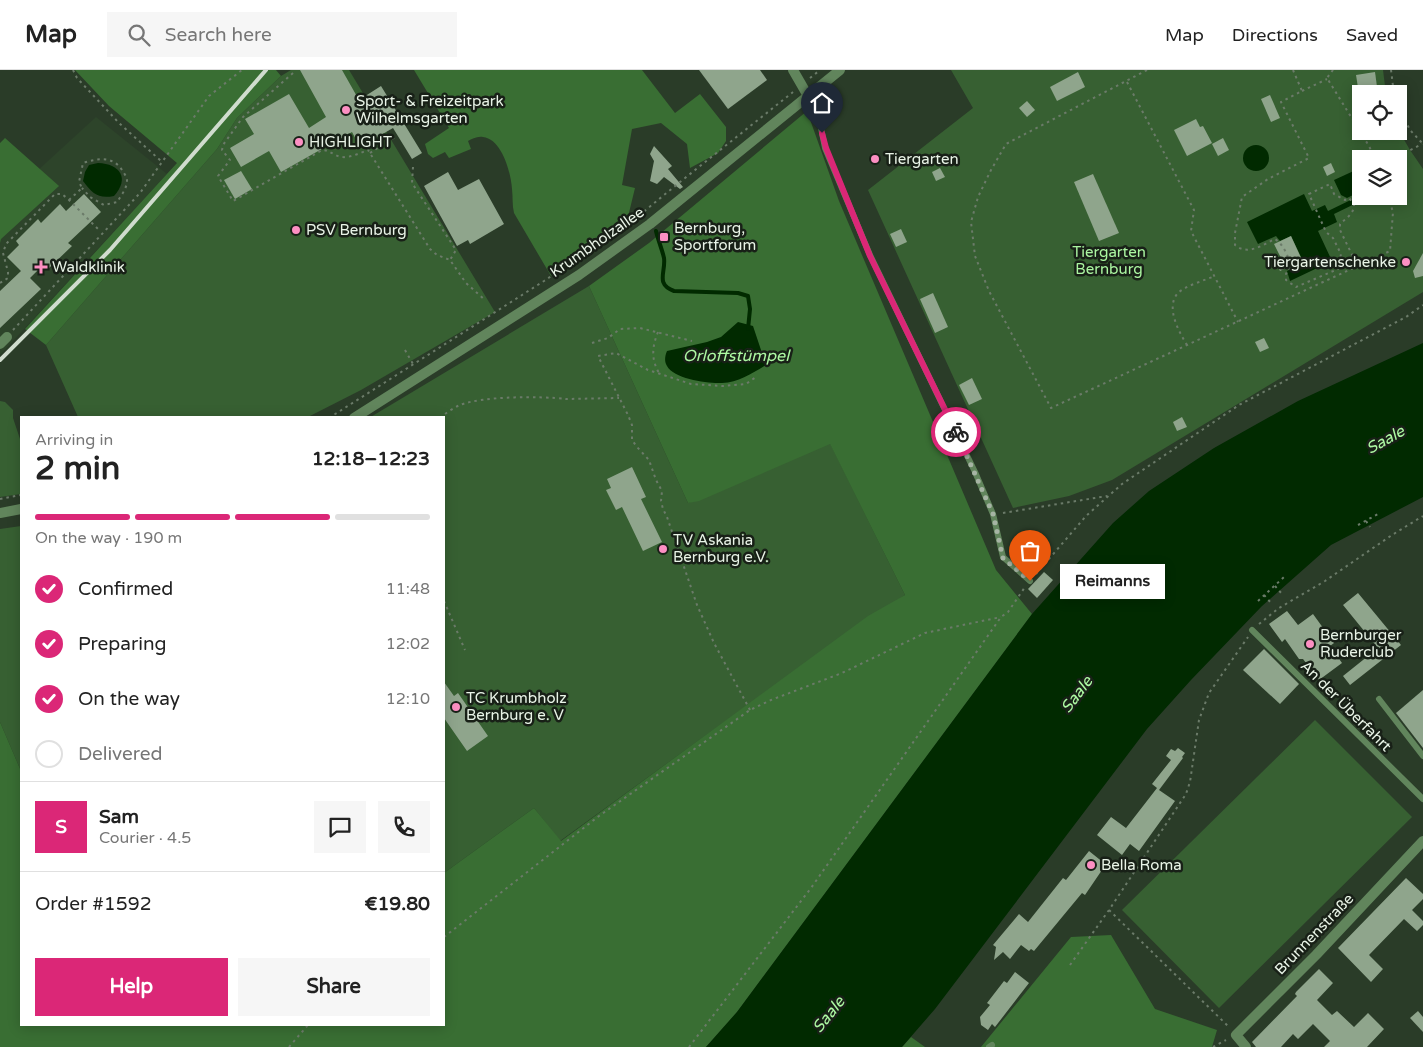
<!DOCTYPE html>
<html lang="en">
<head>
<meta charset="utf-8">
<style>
	:root { --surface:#fff; --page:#f6f6f6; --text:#222; --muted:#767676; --line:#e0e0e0; --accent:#db2777 }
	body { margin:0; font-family:"Varela Round",sans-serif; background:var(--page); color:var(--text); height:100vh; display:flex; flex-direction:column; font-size:19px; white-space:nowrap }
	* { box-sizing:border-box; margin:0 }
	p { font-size:16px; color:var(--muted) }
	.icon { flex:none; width:28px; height:28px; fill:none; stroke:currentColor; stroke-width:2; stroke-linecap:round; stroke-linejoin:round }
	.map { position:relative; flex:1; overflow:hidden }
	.details { position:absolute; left:20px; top:346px; width:425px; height:610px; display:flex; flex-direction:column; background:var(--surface); border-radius:0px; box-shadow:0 2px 12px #0003 }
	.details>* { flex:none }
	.controls { position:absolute; left:1352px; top:15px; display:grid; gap:10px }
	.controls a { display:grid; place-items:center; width:55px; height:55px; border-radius:0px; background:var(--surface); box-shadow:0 2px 12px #0003; font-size:25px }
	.pin { position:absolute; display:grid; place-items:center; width:42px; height:42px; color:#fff; margin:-51px -21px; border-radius:50% 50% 50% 0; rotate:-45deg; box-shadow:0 0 5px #0007 }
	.pin .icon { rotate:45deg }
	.courier { position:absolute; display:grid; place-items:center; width:50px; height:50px; margin:-25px; border:4px solid #db2777; border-radius:50%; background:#fff; color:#222; box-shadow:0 1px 6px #0007 }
	.bubble { position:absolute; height:35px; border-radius:0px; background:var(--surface); box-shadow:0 2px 12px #0003; font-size:16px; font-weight:800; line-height:35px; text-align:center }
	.headline em { font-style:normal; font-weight:800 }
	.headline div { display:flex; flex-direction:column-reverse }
	.headline { display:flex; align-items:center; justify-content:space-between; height:85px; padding:0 15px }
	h1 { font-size:32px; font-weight:800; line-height:38px }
	.bar { display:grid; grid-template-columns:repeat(4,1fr); gap:8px 5px; align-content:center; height:60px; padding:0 15px }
	.bar i { height:6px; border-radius:4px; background:var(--line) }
	.bar .active { background:var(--accent) }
	.bar p { grid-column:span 4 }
	.line { display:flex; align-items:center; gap:12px; padding:0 15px; border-top:1px solid var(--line) }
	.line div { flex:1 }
	.round { display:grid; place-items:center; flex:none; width:52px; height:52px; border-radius:0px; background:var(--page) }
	ol { padding:0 15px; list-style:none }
	li { display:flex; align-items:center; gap:15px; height:55px }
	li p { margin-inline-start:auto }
	li .icon { padding:5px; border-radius:50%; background:var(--accent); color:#fff; stroke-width:4 }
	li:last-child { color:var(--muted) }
	li i { width:28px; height:28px; border:2px solid var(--line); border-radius:50% }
	.primary-button { display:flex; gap:10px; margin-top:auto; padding:10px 15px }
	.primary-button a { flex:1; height:58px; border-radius:0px; background:var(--accent); color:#fff; font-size:20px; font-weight:800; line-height:58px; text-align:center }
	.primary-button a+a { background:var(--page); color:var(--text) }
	header { display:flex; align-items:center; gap:30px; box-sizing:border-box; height:70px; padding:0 25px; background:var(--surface); border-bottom:1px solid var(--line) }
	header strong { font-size:24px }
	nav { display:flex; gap:28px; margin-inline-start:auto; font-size:18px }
	.search { width:350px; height:45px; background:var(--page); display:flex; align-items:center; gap:12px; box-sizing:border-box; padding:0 18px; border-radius:0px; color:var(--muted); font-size:19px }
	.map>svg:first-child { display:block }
	.built { fill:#2d442a }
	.green { fill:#376032; fill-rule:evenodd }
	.forest { fill:#396e33 }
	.water { fill:#012a00 }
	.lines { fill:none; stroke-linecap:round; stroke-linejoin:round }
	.stream { stroke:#012a00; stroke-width:4 }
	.building { fill:#8fa58c }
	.path { stroke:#6b7b69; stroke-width:2; stroke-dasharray:2.5 4; stroke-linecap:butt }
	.service { stroke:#61855c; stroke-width:6 }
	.minor { stroke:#61855c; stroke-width:10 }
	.tertiary { stroke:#61855c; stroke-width:10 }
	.rail { stroke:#d0dcce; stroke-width:4 }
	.done { stroke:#a6b4a4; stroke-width:5; stroke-dasharray:0 9 }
	.route { stroke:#db2777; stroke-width:6 }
	.poi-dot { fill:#fc8fc2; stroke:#182017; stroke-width:2 }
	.labels { text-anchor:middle; stroke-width:5; stroke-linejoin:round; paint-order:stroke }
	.poi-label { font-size:15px; fill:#e9f4e7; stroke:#182017; text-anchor:start }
	.street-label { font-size:15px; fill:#e9f4e7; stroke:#182017 }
	.park-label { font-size:15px; fill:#abf6a1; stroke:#182017 }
	.water-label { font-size:16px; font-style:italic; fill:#adf9a3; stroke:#182017 }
</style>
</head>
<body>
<header>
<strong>Map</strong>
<div class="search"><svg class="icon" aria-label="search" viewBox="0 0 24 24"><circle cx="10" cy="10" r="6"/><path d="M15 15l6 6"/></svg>Search here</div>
<nav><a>Map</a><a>Directions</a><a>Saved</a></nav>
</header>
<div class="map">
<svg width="1423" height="977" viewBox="0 0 1423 977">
	<rect width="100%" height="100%" fill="#2a3c28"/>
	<polygon class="built" points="96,47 167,104 0,285 0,135"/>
	<g class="green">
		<polygon points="291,0 349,0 495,242 361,320 308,347 78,347 46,275 217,79 237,48 281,6"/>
		<path d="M 951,0 L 1383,0 L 1386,24 L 1361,24 L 1361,61 L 1399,61 L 1410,80 L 1423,99 L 1423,222 L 1112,410 L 1069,426 L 1013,438 L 868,120 L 973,38 ZM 1361,89 L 1399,89 L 1399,126 L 1361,126 Z"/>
		<polygon points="589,216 688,433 830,373 905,525 742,639 560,771 534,738 444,803 444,348 369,348"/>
		<polygon points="0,331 5,332 13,340 13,348 21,372 21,424 0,427"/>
		<polygon points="21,456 21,701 0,652 0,459"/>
		<polygon points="1315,650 1412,747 1219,938 1122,840"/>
	</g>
	<g class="forest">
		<polygon points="75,0 276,0 281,6 237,48 217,79 46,275 25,259 177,93 109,36"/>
		<path d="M 414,0 L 642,0 L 675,43 L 700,24 L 726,57 L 726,71 L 718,83 L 690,98 L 687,74 L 661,53 L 632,59 L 622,115 L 635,118 L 626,155 L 551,206 L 514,143 C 512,135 513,127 512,119 C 511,103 502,69 483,67 C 477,66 472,69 468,71 L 471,79 L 449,88 L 445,82 L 433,88 L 428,84 L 425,74 L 449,58 Z"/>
		<polygon points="807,41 839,131 996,500 1032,544 737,942 706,977 0,977 0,652 21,701 21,955 444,955 444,803 534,738 561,771 868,546 905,525 830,374 699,431 688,433 589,216 649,173"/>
		<polygon points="5,68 59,116 1,169 0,173 0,73"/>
		<polygon points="1111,865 1155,939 1217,960 1212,977 981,977 1071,867"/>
		<polygon points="911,967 925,977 902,977"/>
	</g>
	<g class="water">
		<circle cx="1256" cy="88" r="13"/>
		<path d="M 98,93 C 120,94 130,108 114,126 C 98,129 93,124 83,111 L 85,102 L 89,95 Z"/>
		<polygon points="1358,99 1361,100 1361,121 1347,128 1341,125 1334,110"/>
		<polygon points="1304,124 1312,141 1325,135 1328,141 1361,125 1361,126 1371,126 1334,144 1337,152 1318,161 1332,191 1290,211 1287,201 1291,199 1292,195 1303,191 1291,166 1280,171 1276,166 1258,174 1247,152"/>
		<path d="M 738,252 L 753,256 L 766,295 C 752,303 739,312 722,313 C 709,314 674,309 667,296 C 664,291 665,286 667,281 L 707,272 L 721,267 Z"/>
		<polygon points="1423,273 1423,427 1331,475 1262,536 1191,610 1147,659 935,939 902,977 706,977 737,942 1032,544 1113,453 1149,421 1214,378 1298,331"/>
	</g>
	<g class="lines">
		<path class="stream" d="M 656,161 C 658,170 662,179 664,188 C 666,202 655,214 674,221 L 738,223 L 748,226 L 750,239 L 748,259"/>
	</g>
	<g class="building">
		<polygon points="300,0 342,0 359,30 381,16 422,83 412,89 393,58 360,77 352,62 281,102 269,81 241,97 230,78 254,64 245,49 289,24 309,58 326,47"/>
		<polygon points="699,0 760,0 767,10 728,39"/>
		<polygon points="1078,2 1085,17 1057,31 1050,17"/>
		<polygon points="1375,2 1378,24 1359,24 1356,5"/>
		<polygon points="1270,25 1280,48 1271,52 1261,29"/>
		<polygon points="1027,31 1035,40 1027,47 1019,38"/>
		<polygon points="1196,49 1200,57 1203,56 1212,73 1187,86 1174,60"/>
		<polygon points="1223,68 1229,80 1218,86 1212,74"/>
		<polygon points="654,76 672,96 668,99 683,117 680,119 664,107 657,114 650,111 654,91 650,84"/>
		<polygon points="1331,93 1335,102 1327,106 1323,97"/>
		<polygon points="940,98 945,107 936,111 932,102"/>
		<polygon points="241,101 252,119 235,129 224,110"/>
		<polygon points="448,102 458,120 479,109 504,154 470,174 468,170 457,176 424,116"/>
		<polygon points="1093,104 1119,163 1099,171 1074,112"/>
		<polygon points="84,124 101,142 68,173 72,176 48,199 44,194 30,208 41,219 0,258 0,221 21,201 7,187 19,175 16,171 38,149 41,153 60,134 66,141"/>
		<polygon points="901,159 907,172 896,177 890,164"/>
		<polygon points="1291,166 1302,190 1292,195 1290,200 1286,198 1280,201 1275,191 1281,188 1274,174"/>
		<polygon points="1423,183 1423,206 1415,208 1413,201"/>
		<polygon points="933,223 948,257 935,263 920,229"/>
		<polygon points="1264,268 1269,278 1260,282 1255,272"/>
		<polygon points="972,308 982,329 969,335 959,315"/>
		<polygon points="1182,347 1187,357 1177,361 1173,352"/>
		<polygon points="632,397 646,427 641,429 662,472 643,481 622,437 616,440 606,420 611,418 607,409"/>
		<polygon points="1044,502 1053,510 1037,528 1028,519"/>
		<polygon points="1358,523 1401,575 1350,615 1343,606 1378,578 1343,535"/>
		<polygon points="1287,541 1298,555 1313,544 1334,573 1330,576 1342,593 1319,610 1303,589 1299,589 1285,569 1282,572 1269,554"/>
		<polygon points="1264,579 1299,614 1280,634 1243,600"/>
		<polygon points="444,612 454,626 458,623 488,666 467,681 444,648"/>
		<polygon points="1423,620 1423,678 1396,643"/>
		<polygon points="1178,678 1185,683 1182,687 1183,688 1159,720 1175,731 1139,781 1130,774 1122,785 1097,765 1111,747 1126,758 1157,718 1152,714 1171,690 1166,686 1171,679 1175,681"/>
		<polygon points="1089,781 1104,793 1100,798 1102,800 1085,825 1082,823 1034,881 1031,879 1029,881 1021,875 1010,889 1003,882 994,890 996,877 993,875 1019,844 1028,852 1063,808 1066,810"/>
		<polygon points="1406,808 1423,824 1423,829 1412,840 1423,851 1423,855 1417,861 1404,849 1369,885 1383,899 1371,912 1338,878"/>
		<polygon points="1319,899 1333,913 1317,930 1332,945 1337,941 1354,957 1368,943 1384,959 1367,977 1324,977 1330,971 1313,954 1298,969 1293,964 1281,977 1256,977 1252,972 1297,926 1295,924 1296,922"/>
		<polygon points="1015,902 1029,913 995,957 992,954 988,960 981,955 980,947 990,935 987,933 1004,911 1007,913"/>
		<polygon points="1418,941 1423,947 1423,962 1410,948"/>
	</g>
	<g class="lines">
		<g class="path">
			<polyline points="73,0 77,8 119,53 161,91"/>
			<polyline points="1147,0 1006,74 991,100 978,127 971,152 975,186 989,221 1051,338 1390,181 1393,142 1388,126"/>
			<path d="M 1293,0 L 1302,21 L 1281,32 L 1309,88 L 1268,109 L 1242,127 L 1235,163 L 1235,175 C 1248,186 1262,175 1275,169 C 1284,175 1287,185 1291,194 L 1286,204 L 1286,210 L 1296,217 L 1338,199 L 1341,184 L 1333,168 L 1326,162 L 1309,124 L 1330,114 L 1334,124 L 1345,130 L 1349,128 L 1354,134 L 1354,139 L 1349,146 L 1340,154 L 1340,160 L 1357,195"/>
			<polyline points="1333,0 1327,8 1369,76 1375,89"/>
			<polyline points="1391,0 1394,24"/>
			<path d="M 293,3 L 243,47 L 223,75 L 222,80 L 230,90 L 218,106 L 233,131 L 322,80 C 330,80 334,86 342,87 C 350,88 360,83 368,80 L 430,179 L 437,185 L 450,190 L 466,213 L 485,230"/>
			<polyline points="810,8 820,0"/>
			<polyline points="1127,12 1194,140 1191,161 1238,252"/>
			<polyline points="1302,21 1327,9"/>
			<polyline points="1399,38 1410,60 1423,74"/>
			<polyline points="370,83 395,67"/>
			<polyline points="1393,89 1422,74"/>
			<polyline points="413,97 412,113 456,180 450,190"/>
			<path d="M 69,130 L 82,118 L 79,112 L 83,93 C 98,88 113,86 122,100 C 124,103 127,107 127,111 C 127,118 121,126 117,132 L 104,135 L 90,127 L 82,118"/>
			<polyline points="0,213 8,208 8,202 3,183 6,174 55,124 62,124 69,130 98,159"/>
			<polyline points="13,260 140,123 209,26 242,0"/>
			<path d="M 658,262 C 652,277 651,289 659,303"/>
			<polyline points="592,273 608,268 620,259 640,258 692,271"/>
			<path d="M 1187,275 C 1179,262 1165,237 1178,223 C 1185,216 1205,210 1215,206"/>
			<polyline points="405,280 413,294"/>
			<polyline points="329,348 544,211 631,152 680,112 793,22"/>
			<path d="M 440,348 C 446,343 453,338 460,335 C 482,326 541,326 566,329 L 619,328"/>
			<polyline points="0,429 21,425"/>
			<polyline points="1003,443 1107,426"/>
			<polyline points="1366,451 1370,457"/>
			<polyline points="1358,455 1378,444"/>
			<polyline points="1036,504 1086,446 1122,414 1239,335 1406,247 1423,235"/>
			<polyline points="1275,516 1282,524"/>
			<polyline points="1264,525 1272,534"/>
			<polyline points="444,531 465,580"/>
			<polyline points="1258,531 1284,507"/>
			<polyline points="1259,554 1279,538 1325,511 1392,465 1423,446"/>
			<polyline points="750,640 714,573 697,535 667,447 663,439 661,431 662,421 656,410 649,390 637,377 632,370 632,355 628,345 598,286 616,283 648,300 691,314 723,316 746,314 756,307"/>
			<polyline points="1109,840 1229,957"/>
			<polyline points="444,867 599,746 750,640 771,630 842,603 925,563 1001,547"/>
			<polyline points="1070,895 1109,840 1186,724 1190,712 1199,650 1209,623 1248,567"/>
			<polyline points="289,977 308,955"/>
			<polyline points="689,977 811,818 1001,547 1008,542 1025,517"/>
			<polyline points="1213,977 1226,970"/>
		</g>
		<g class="service">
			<polyline points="808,26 819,48 825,78 870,185 975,402 993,444 1003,487 1030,511"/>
			<polyline points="1252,560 1423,729"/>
			<polyline points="1379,629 1423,686"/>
			<polyline points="989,977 992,975"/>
		</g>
		<g class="minor">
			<polyline points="793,0 808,26"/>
			<polyline points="0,274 7,267"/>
			<polyline points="1246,977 1236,965 1316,885 1423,771"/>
		</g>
		<g class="tertiary">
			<polyline points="354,348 579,205 650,154 840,0"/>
			<polyline points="0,443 21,439"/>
		</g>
		<polyline class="rail" points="0,290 110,180 266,0"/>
	</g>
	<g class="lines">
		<polyline class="done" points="956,362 993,444 1003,488 1030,511"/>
		<polyline class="route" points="822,63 826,78 870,186 956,362"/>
	</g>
	<g class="poi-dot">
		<circle cx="346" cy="40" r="5"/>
		<circle cx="299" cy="72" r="5"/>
		<circle cx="875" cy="89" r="5"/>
		<circle cx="296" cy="160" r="5"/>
		<rect x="659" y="162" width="10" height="10" rx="2.5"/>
		<circle cx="1406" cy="192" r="5"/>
		<path d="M38.5 189.5h5v5h5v5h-5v5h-5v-5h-5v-5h5z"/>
		<circle cx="663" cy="479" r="5"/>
		<circle cx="1310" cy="574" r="5"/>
		<circle cx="456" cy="637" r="5"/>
		<circle cx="1091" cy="795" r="5"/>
	</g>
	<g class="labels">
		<g class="poi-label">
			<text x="356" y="36">Sport- &amp; Freizeitpark<tspan x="356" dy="17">Wilhelmsgarten</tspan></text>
			<text x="309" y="77">HIGHLIGHT</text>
			<text x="885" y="94">Tiergarten</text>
			<text x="674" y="163">Bernburg,<tspan x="674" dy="17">Sportforum</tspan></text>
			<text x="306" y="165">PSV Bernburg</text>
			<text x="1396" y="197" text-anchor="end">Tiergartenschenke</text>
			<text x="52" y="202">Waldklinik</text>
			<text x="673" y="475">TV Askania<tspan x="673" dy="17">Bernburg e.V.</tspan></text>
			<text x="1320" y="570">Bernburger<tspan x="1320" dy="17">Ruderclub</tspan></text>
			<text x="466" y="633">TC Krumbholz<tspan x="466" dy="17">Bernburg e. V</tspan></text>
			<text x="1101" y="800">Bella Roma</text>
		</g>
		<g class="street-label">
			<text transform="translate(597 172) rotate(-35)" y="5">Krumbholzallee</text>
			<text transform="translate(1346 636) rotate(45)" y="5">An der Überfahrt</text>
			<text transform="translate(1314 864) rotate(-46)" y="5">Brunnenstraße</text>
		</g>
		<g class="park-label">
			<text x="1109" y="187">Tiergarten<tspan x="1109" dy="17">Bernburg</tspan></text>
		</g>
		<g class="water-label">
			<text x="736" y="291">Orloffstümpel</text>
			<text transform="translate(1385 369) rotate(-29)" y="6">Saale</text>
			<text transform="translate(1076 624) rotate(-53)" y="6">Saale</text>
			<text transform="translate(828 944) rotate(-51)" y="6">Saale</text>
		</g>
	</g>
</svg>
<div class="controls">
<a><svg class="icon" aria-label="locate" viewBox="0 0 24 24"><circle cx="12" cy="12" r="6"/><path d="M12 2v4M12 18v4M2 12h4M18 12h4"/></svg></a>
<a><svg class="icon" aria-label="layers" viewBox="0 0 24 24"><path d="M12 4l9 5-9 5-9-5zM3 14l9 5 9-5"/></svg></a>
</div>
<div class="pin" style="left:1030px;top:511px;background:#ea580c"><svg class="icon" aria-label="bag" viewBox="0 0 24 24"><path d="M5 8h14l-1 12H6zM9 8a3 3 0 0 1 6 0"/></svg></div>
<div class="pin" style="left:822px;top:63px;background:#1f2937"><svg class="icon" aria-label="home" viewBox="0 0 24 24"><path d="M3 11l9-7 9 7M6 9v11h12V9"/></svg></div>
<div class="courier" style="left:956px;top:362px"><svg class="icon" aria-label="bike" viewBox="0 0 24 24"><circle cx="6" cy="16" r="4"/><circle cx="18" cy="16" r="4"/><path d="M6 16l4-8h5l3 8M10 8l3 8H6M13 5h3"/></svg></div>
<div class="bubble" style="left:1060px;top:494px;width:105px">Reimanns</div>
<section class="details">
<div class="headline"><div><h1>2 min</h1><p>Arriving in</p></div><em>12:18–12:23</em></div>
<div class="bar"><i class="active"></i><i class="active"></i><i class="active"></i><i></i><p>On the way · 190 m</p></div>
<ol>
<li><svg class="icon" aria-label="check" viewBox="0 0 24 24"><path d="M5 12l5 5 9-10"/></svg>Confirmed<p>11:48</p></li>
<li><svg class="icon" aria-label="check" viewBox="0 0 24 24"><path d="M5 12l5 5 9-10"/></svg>Preparing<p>12:02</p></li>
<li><svg class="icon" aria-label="check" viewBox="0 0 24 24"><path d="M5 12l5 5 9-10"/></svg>On the way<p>12:10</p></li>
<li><i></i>Delivered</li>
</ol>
<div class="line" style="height:90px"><b class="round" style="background:var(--accent);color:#fff">S</b><div><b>Sam</b><p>Courier · 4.5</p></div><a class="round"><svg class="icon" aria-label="chat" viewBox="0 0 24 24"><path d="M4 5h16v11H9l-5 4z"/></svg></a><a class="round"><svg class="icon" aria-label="phone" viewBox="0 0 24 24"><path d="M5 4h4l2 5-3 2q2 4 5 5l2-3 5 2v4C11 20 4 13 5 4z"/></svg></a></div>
<div class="line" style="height:65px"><div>Order #1592</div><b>€19.80</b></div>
<div class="primary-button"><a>Help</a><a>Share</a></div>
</section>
</div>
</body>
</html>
